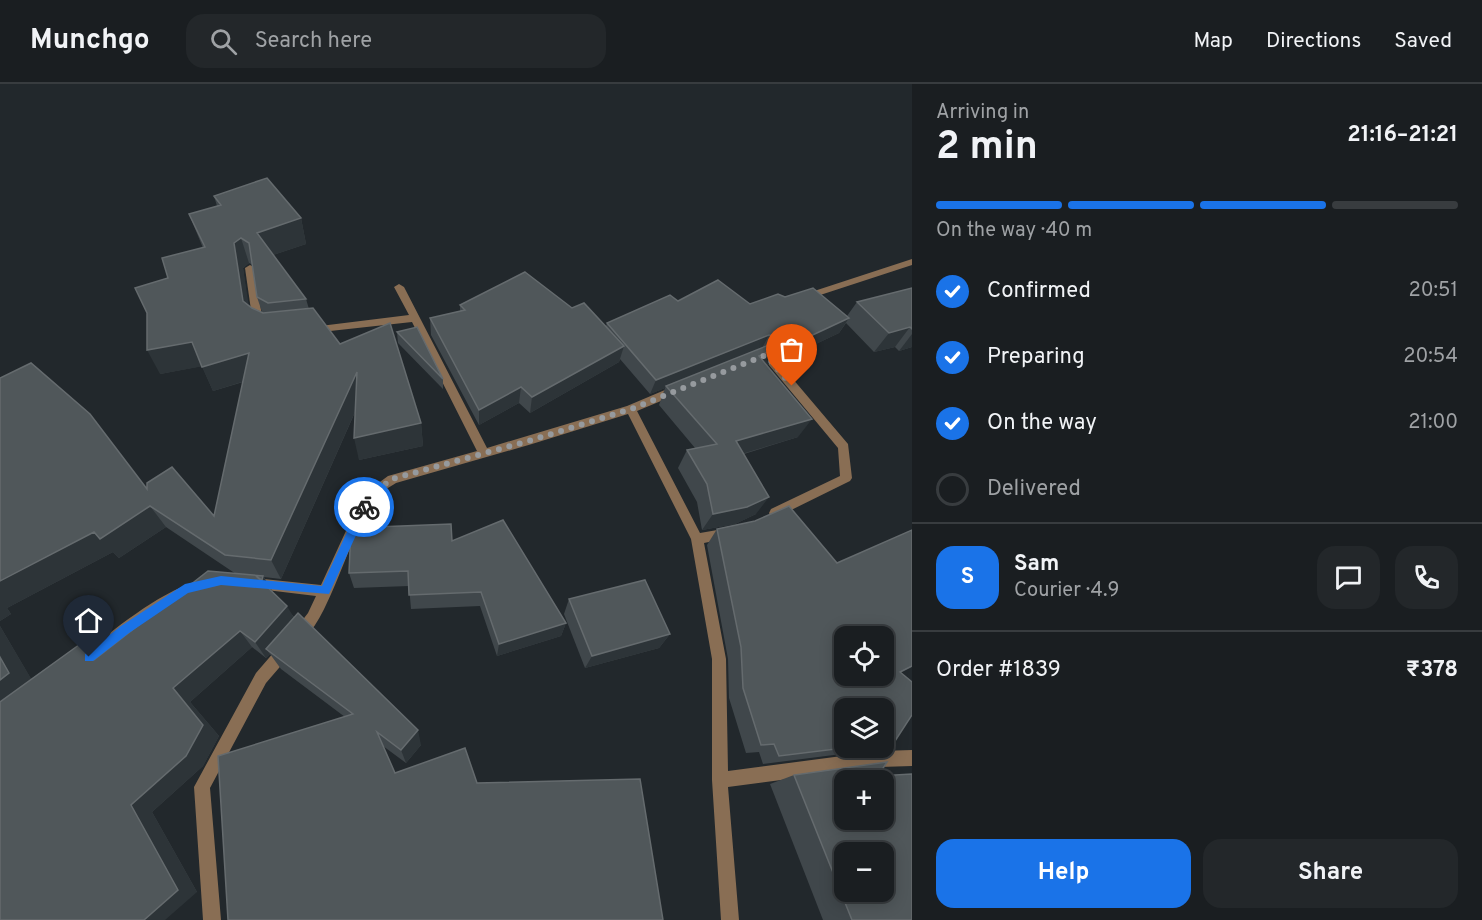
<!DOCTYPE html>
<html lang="en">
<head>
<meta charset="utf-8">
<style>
	:root { --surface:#1a1e21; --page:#23272a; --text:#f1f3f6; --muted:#9fa2a5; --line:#383c3f; --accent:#1a73e8 }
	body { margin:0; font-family:Overpass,sans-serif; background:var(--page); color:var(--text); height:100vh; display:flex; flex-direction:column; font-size:22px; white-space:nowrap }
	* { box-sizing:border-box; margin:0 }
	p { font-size:20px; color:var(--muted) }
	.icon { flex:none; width:33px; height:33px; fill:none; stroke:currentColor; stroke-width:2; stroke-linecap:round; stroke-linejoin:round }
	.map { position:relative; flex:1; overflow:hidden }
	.side { display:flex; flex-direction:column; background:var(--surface); width:570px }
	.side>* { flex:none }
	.buttons { position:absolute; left:834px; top:542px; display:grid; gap:12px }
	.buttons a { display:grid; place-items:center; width:60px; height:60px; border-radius:12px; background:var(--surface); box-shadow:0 3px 15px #0003,0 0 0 2px var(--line); font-size:30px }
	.pin { position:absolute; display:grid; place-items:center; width:51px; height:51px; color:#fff; margin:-62px -26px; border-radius:50% 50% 50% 0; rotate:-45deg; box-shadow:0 0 6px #0007 }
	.pin .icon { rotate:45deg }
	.courier { position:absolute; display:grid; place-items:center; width:60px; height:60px; margin:-30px; border:4px solid #1a73e8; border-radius:50%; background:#fff; color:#222; box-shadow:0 2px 8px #0007 }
	.summary em { font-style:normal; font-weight:700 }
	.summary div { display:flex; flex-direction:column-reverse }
	.summary { display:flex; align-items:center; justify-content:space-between; height:102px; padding:0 24px }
	h1 { font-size:39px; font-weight:700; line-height:45px }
	.bar { display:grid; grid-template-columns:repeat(4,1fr); gap:9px 6px; align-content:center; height:72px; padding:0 24px }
	.bar i { height:8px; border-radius:4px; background:var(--line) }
	.bar .on { background:var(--accent) }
	.bar p { grid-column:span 4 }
	.line { display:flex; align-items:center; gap:15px; padding:0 24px; border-top:2px solid var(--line) }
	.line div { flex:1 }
	.round { display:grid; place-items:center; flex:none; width:63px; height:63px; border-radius:18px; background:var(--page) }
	ol { padding:0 24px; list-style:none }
	li { display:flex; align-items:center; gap:18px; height:66px }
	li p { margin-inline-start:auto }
	li .icon { padding:6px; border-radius:50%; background:var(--accent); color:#fff; stroke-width:4 }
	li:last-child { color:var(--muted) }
	li i { width:33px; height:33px; border:3px solid var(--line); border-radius:50% }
	.button { display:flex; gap:12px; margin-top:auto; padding:12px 24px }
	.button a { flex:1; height:69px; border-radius:18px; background:var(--accent); color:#fff; font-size:24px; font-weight:700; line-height:69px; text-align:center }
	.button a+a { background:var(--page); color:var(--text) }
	header { display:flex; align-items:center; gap:36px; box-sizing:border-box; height:84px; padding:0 30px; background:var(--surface); border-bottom:2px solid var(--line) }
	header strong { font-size:28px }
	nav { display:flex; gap:33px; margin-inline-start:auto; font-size:21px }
	.search { width:420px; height:54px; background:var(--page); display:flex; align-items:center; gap:15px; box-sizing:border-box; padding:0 21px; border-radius:18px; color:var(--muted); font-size:22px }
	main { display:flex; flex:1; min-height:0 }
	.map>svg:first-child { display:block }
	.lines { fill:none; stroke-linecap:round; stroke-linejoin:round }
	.street { fill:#896e54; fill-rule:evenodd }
	.wall { fill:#40474b; fill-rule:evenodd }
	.shaded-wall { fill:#2d3438 }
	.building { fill:#50575a; stroke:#656b6e; stroke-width:1.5; fill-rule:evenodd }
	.route { fill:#1a73e8 }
	.done { stroke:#969a9e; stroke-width:6; stroke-dasharray:0 10.8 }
</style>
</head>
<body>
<header>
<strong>Munchgo</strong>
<div class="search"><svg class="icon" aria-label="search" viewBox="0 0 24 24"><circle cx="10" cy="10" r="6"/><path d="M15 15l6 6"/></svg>Search here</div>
<nav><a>Map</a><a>Directions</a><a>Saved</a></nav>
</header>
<main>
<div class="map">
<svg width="912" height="836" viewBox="0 0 912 836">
	<rect width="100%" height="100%" fill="#22282c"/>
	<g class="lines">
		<g class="street">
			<polygon points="912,175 912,181 808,215 805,216 800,213 802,211"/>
			<polygon points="250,181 255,184 263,240 258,243 253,240 245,184"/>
			<path d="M 399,200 L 404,203 L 487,364 L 627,322 L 672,303 L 680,303 L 681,306 L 680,309 L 637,327 L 700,449 L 729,444 L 733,445 L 735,449 L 733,453 L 704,459 L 726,575 L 728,687 L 880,667 L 912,666 L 912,682 L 880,683 L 728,703 L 739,836 L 721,836 L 712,696 L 712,575 L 691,455 L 628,330 L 532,360 L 396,399 C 390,403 382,407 377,413 C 351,441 328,546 298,558 L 293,556 L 291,551 L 308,529 L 316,512 L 249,504 L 247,500 L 249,496 L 254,494 L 321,501 L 357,423 L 369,406 L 388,392 L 477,367 L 412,238 L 312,249 L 307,246 L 312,243 L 409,231 L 394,203 Z"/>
			<polygon points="766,267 770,268 848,360 852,394 850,397 775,434 771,433 769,429 771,425 840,392 838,364 764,275 759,277 754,273 755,270"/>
			<path d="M 199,496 L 204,498 L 206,502 L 204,506 C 160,523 125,554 89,583 L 84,585 L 79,583 L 77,578 L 79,573 C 117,544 153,512 199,496 Z"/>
			<polygon points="286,558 291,560 293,565 291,570 266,599 210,704 221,836 203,836 194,703 256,589 281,560"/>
		</g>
	</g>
	<g class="wall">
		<path d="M 214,112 L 301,134 L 306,160 L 273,171 L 306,215 L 309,225 L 340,260 L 421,339 L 423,362 L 359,376 L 356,326 L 281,495 L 264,493 L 272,507 L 294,533 L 421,661 L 406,679 L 383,662 L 228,836 L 345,633 L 281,585 L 270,570 L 266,574 L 252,563 L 190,618 L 219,652 L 203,682 L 152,728 L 197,808 L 0,836 L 0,542 L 31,595 L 83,558 L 101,571 L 236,490 L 166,443 L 119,474 L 113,468 L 7,524 L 11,530 L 0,537 L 0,294 L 147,405 L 214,432 L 243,298 L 213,307 L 202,282 L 160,290 L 168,194 L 203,164 L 189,130 L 217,122 ZM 249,179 L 253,181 L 257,213 L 262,228 L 252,224 L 248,222 L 243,184 Z"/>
		<polygon points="912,204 912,263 899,267 895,263 874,268 846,239 839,249 780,277 774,270 767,282 798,353 744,370 756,430 735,440 702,446 697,418 678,384 687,366 695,364 659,321 665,304 650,310 620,275 619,278 530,329 519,319 479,341 431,251 430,234 460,227 460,221 572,224 606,242 607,239 678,217 750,220 785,213 847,232 857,218"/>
		<polygon points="397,248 443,295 443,305 398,259"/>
		<polygon points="717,445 837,479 912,446 912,583 900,589 895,657 884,662 884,624 844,663 880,663 873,666 763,680 759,668 746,669 729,614 728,575 707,461"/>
		<polygon points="452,457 566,539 561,552 497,572 480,522 411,525 409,502 354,504 349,489"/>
		<polygon points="569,515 670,550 659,564 585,584 564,530"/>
		<polygon points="794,691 878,692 912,836 823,836 770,700"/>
	</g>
	<g class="shaded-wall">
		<polygon points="301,134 306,160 264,174 257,149"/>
		<polygon points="241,154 249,179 243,184 252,242 243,217 234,159"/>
		<polygon points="849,234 839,249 780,277 789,262"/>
		<polygon points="910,243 895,263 874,268 889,249"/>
		<polygon points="912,250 912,263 899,267"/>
		<polygon points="769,251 761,266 666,302 665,304 650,310 656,296"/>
		<polygon points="192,258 204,282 160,290 147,266"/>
		<polygon points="624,262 619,278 530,329 532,313"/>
		<polygon points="778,263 767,283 759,272"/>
		<polygon points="249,269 258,293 213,307 202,283"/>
		<polygon points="357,288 362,312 281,495 271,476"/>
		<polygon points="521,303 519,319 479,341 479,326"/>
		<polygon points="812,335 798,353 725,375 736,357"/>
		<polygon points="421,339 423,362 359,376 354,354"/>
		<polygon points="769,413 756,430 735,440 702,446 713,430"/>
		<polygon points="150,422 166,443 119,474 113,468 7,524 11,530 0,537 0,497 94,448"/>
		<polygon points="263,492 274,510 272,514 262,496"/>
		<polygon points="287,522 297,539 266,565 270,570 266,574 255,558"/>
		<polygon points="566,539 561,552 497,572 499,560"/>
		<polygon points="0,542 36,603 0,630"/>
		<polygon points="240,547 252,563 190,618 219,652 203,682 152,728 197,808 165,836 144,836 131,721 173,604"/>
		<polygon points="670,550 659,564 585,584 592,572"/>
		<polygon points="83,558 104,573 94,576"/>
		<polygon points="418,646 421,661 406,679 401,666"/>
	</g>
	<g class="building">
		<polygon points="267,94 301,134 257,149 306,215 268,219 257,213 249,159 241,154 234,159 243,217 252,224 263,229 313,224 340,260 390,239 421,339 354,354 357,288 271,476 225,471 150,422 100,455 94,448 0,497 0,294 31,279 90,330 147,405 147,399 172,383 214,432 249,269 202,283 192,258 147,266 147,229 135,204 168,194 162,174 205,163 189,130 221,121 214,112"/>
		<polygon points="525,188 572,224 584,219 624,262 532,313 521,303 479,326 430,234 465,226 460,221"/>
		<polygon points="718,196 750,220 778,210 785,213 813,204 849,234 789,262 780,252 769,251 656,296 607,239 670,211 678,217"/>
		<polygon points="912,204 912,245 910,243 889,249 857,218"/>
		<polygon points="417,243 443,295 397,248"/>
		<polygon points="774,259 778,263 759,272 812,335 736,357 769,413 747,423 713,430 707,400 687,366 717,360 666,302"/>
		<path d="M 789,422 L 837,479 L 912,446 L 912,582 L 900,588 L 912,598 L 912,631 L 895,657 L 884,659 L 884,624 L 844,624 L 844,663 L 852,663 L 779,672 L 774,660 L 761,661 L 743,604 L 741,563 L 717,445 L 755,437 ZM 844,552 L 884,552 L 884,591 L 844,591 Z"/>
		<polygon points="503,436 566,539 499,560 481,508 409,511 408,487 349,489 351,444 451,440 452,457"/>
		<polygon points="208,487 263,492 262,496 256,492 287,522 255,558 240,547 173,604 203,641 186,672 131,721 178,806 144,836 0,836 0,618 83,558 94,576"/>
		<polygon points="645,496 670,550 592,572 569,515"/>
		<polygon points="298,529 418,646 401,666 377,648 395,689 465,664 477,699 640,695 663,836 228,836 218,672 353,630 266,565"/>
		<polygon points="0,573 9,589 0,596"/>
		<path d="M 887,678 L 878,692 L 912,690 L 912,836 L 852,836 L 794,691 ZM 844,696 L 884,696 L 884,735 L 844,735 ZM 844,768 L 884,768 L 884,807 L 844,807 Z"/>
	</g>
	<polygon class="route" points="364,419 369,423 329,510 221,501 188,509 129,549 93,577 85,577 85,570 121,542 185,500 221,492 322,502 360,420"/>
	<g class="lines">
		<polyline class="done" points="364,423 373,409 392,395 532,356 631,325 766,271 792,302"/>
	</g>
</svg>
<div class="buttons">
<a><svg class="icon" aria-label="locate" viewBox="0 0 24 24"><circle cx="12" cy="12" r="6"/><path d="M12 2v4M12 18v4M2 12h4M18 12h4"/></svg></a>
<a><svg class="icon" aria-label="layers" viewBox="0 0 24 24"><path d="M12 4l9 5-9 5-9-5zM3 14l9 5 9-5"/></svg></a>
<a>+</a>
<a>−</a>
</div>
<div class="pin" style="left:792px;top:302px;background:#ea580c"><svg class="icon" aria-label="bag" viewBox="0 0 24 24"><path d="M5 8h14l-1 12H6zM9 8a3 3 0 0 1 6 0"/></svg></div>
<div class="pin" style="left:89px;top:573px;background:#1f2937"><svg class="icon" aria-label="home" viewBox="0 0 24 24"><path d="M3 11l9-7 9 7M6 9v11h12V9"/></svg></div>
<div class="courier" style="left:364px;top:423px"><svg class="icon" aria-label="bike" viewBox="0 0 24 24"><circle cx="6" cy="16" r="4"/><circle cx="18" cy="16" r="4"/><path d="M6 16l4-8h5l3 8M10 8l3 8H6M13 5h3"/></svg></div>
</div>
<section class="side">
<div class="summary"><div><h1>2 min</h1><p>Arriving in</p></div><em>21:16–21:21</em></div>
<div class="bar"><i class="on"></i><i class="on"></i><i class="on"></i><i></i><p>On the way · 40 m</p></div>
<ol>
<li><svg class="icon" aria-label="check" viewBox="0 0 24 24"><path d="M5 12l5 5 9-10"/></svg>Confirmed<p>20:51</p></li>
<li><svg class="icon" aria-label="check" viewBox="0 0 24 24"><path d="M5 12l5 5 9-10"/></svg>Preparing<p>20:54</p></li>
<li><svg class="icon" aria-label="check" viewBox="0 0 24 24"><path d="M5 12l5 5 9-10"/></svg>On the way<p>21:00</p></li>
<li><i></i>Delivered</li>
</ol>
<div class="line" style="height:108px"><b class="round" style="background:var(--accent);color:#fff">S</b><div><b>Sam</b><p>Courier · 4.9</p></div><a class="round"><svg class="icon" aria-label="chat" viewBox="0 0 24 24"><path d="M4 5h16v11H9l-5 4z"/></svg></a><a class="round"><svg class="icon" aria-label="phone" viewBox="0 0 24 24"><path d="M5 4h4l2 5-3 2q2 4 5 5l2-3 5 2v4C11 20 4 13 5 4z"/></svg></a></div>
<div class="line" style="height:78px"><div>Order #1839</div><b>₹378</b></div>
<div class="button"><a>Help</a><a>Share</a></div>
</section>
</main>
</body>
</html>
